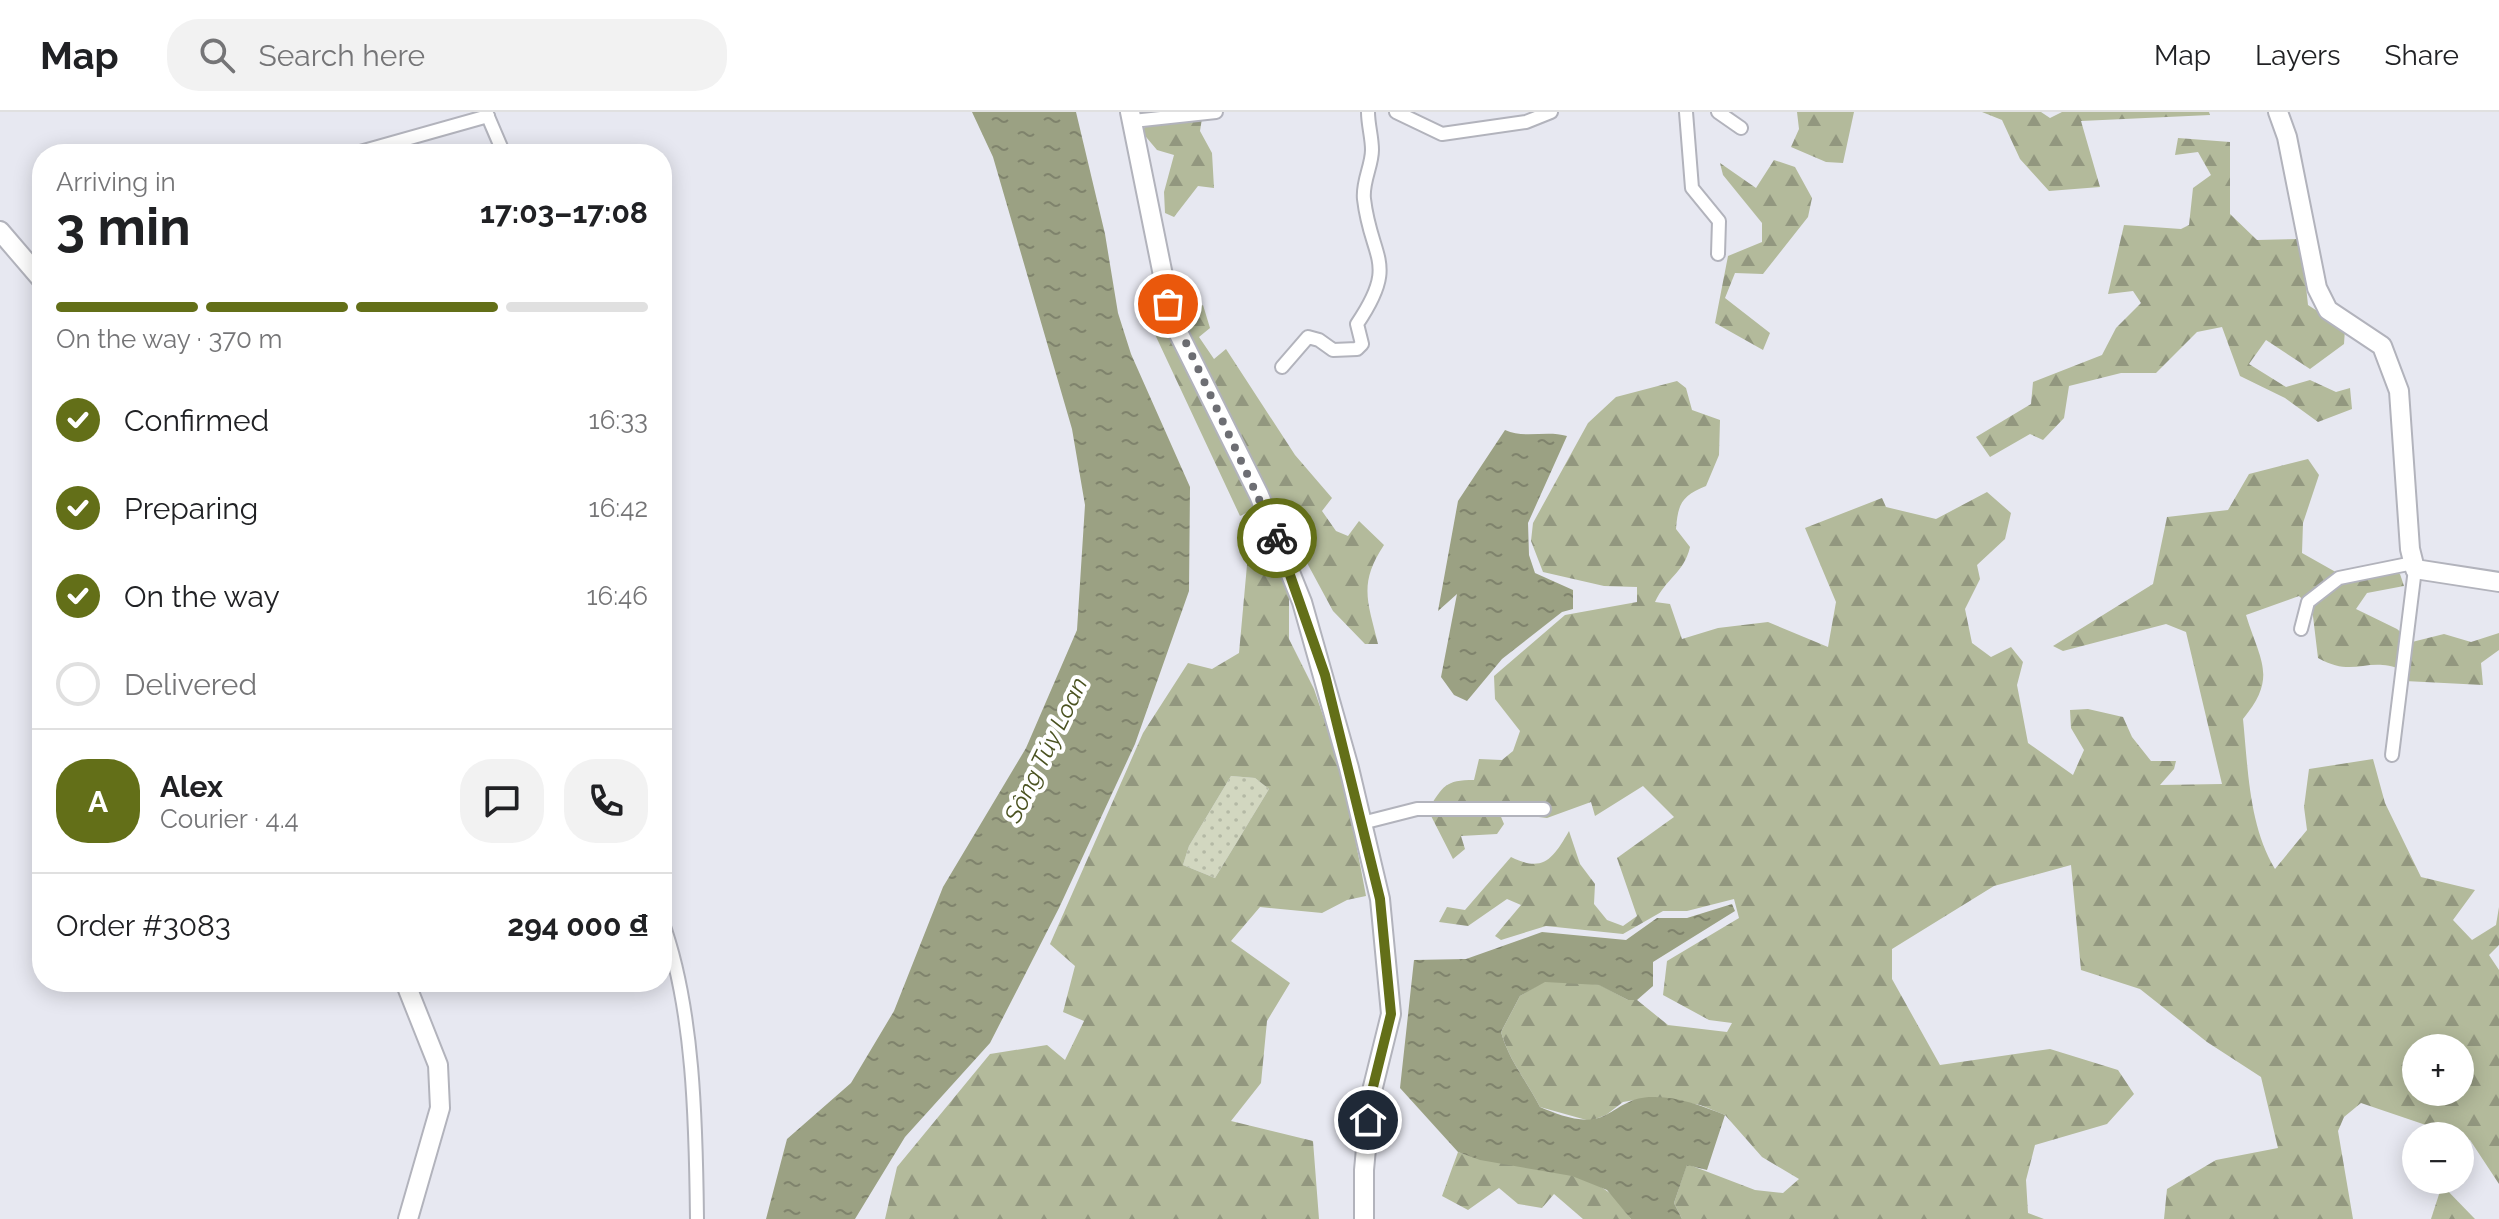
<!DOCTYPE html>
<html lang="en">
<head>
<meta charset="utf-8">
<style>
	:root { --surface:#fff; --page:#f2f2f2; --text:#202124; --muted:#757577; --line:#e0e0e0; --accent:#636f18 }
	body { margin:0; font-family:Raleway,sans-serif; background:var(--page); color:var(--text); height:100vh; display:flex; flex-direction:column; font-size:30px; white-space:nowrap }
	* { box-sizing:border-box; margin:0 }
	p { font-size:26px; color:var(--muted) }
	.icon { flex:none; width:44px; height:44px; fill:none; stroke:currentColor; stroke-width:2; stroke-linecap:round; stroke-linejoin:round }
	.map { position:relative; flex:1; overflow:hidden }
	.panel { position:absolute; left:32px; top:32px; width:640px; height:848px; display:flex; flex-direction:column; background:var(--surface); border-radius:32px; box-shadow:0 4px 20px #0003 }
	.panel>* { flex:none }
	.controls { position:absolute; left:2402px; top:922px; display:grid; gap:16px }
	.controls a { display:grid; place-items:center; width:72px; height:72px; border-radius:50%; background:var(--surface); box-shadow:0 4px 20px #0003; font-size:40px }
	.pin { position:absolute; display:grid; place-items:center; width:68px; height:68px; color:#fff; margin:-34px; border:4px solid #fff; border-radius:50%; box-shadow:0 2px 8px #0007 }
	.courier { position:absolute; display:grid; place-items:center; width:80px; height:80px; margin:-40px; border:6px solid #636f18; border-radius:50%; background:#fff; color:#222; box-shadow:0 2px 10px #0007 }
	.headline em { font-style:normal; font-weight:700 }
	.headline div { display:flex; flex-direction:column-reverse }
	.headline { display:flex; align-items:center; justify-content:space-between; height:136px; padding:0 24px }
	h1 { font-size:52px; font-weight:700; line-height:60px }
	.bar { display:grid; grid-template-columns:repeat(4,1fr); gap:12px 8px; align-content:center; height:96px; padding:0 24px }
	.bar i { height:10px; border-radius:6px; background:var(--line) }
	.bar .current { background:var(--accent) }
	.bar p { grid-column:span 4 }
	.line { display:flex; align-items:center; gap:20px; padding:0 24px; border-top:2px solid var(--line) }
	.line div { flex:1 }
	.round { display:grid; place-items:center; flex:none; width:84px; height:84px; border-radius:32px; background:var(--page) }
	ol { padding:0 24px; list-style:none }
	li { display:flex; align-items:center; gap:24px; height:88px }
	li p { margin-inline-start:auto }
	li .icon { padding:8px; border-radius:50%; background:var(--accent); color:#fff; stroke-width:4 }
	li:last-child { color:var(--muted) }
	li i { width:44px; height:44px; border:4px solid var(--line); border-radius:50% }
	header { display:flex; align-items:center; gap:48px; box-sizing:border-box; height:112px; padding:0 40px; background:var(--surface); border-bottom:2px solid var(--line) }
	header strong { font-size:38px }
	nav { display:flex; gap:44px; margin-inline-start:auto; font-size:28px }
	.search { width:560px; height:72px; background:var(--page); display:flex; align-items:center; gap:20px; box-sizing:border-box; padding:0 28px; border-radius:32px; color:var(--muted); font-size:30px }
	.map>svg:first-child { display:block }
	.grass { fill:url(#grass-dots) }
	.forest { fill:url(#forest-firs); fill-rule:evenodd }
	.water { fill:url(#water-ripples) }
	.lines { fill:none; stroke-linecap:round; stroke-linejoin:round }
	.street-casing { stroke:#b2b3bc; stroke-width:16 }
	.secondary-casing { stroke:#b2b3bc; stroke-width:22 }
	.street { stroke:#fff; stroke-width:12 }
	.secondary { stroke:#fff; stroke-width:18 }
	.done { stroke:#6d6e73; stroke-width:8; stroke-dasharray:0 14.4 }
	.route { stroke:#636f18; stroke-width:10 }
	.labels { text-anchor:middle; stroke-width:8; stroke-linejoin:round; paint-order:stroke }
	.water-label { font-size:24px; font-style:italic; fill:#4a5220; stroke:#fff }
</style>
</head>
<body>
<header>
<strong>Map</strong>
<div class="search"><svg class="icon" aria-label="search" viewBox="0 0 24 24"><circle cx="10" cy="10" r="6"/><path d="M15 15l6 6"/></svg>Search here</div>
<nav><a>Map</a><a>Layers</a><a>Share</a></nav>
</header>
<div class="map">
<svg width="2499" height="1107" viewBox="0 0 2499 1107">
	<defs>
		<pattern id="grass-dots" width="8" height="8" patternUnits="userSpaceOnUse" patternTransform="scale(2)"><rect width="8" height="8" fill="#d2d7c0"/><path d="M2 2h.1M6 6h.1" fill="none" stroke="#b4b9a5" stroke-width="1.8" stroke-linecap="round"/></pattern>
		<pattern id="forest-firs" width="22" height="20" patternUnits="userSpaceOnUse" patternTransform="scale(2)"><rect width="22" height="20" fill="#b3ba9b"/><path d="M5 1l3.5 6h-7zM16 11l3.5 6h-7z" fill="#92977f"/></pattern>
		<pattern id="water-ripples" width="26" height="14" patternUnits="userSpaceOnUse" patternTransform="scale(2)"><rect width="26" height="14" fill="#9ba183"/><path d="M2 4q2-2 4 0t4 0M15 11q2-2 4 0t4 0" fill="none" stroke="#7f836c"/></pattern>
	</defs>
	<rect width="100%" height="100%" fill="#e7e8f1"/>
	<polygon class="grass" points="1231,664 1255,666 1269,677 1215,766 1183,753 1189,734"/>
	<g class="forest">
		<polygon points="1162,0 1203,0 1200,19 1212,41 1214,76 1198,74 1174,105 1165,101 1164,80 1174,43 1157,38 1141,19"/>
		<polygon points="1797,0 1854,0 1843,51 1826,50 1791,35 1799,17"/>
		<polygon points="1982,0 2041,0 2050,6 2062,0 2209,0 2210,3 2081,9 2100,75 2049,79 2020,47 2002,8"/>
		<polygon points="2178,26 2230,30 2230,102 2257,128 2301,127 2308,193 2345,217 2344,232 2310,257 2266,228 2249,252 2286,275 2310,268 2336,280 2350,276 2352,297 2318,310 2285,286 2240,264 2222,215 2197,220 2156,261 2121,261 2069,274 2064,306 2043,328 2030,322 1990,345 1976,325 2031,292 2033,270 2102,243 2116,216 2141,191 2133,179 2108,182 2124,113 2181,117 2189,113 2193,76 2211,63 2198,40 2175,43"/>
		<polygon points="1774,48 1795,55 1812,86 1808,105 1763,162 1735,161 1725,186 1770,221 1763,238 1715,211 1728,144 1762,130 1762,111 1723,63 1720,51 1756,76"/>
		<path d="M 1203,193 L 1210,216 L 1199,225 L 1214,247 L 1226,237 L 1295,343 L 1332,386 L 1322,399 L 1336,419 L 1348,424 L 1359,409 L 1384,433 C 1358,472 1368,490 1378,532 L 1365,532 L 1333,499 L 1273,388 L 1240,404 L 1152,216 Z"/>
		<path d="M 1677,269 L 1686,276 L 1692,298 L 1720,308 L 1719,343 L 1706,374 C 1682,384 1678,391 1676,417 L 1690,435 C 1684,461 1666,466 1655,490 L 1670,492 L 1682,527 L 1718,516 L 1768,510 L 1828,535 L 1836,490 L 1805,416 L 1882,386 L 1886,395 L 1936,407 L 1987,380 L 2011,401 L 2005,427 L 1977,453 L 1980,467 L 1965,497 L 1972,531 L 1991,545 L 2011,535 L 2023,550 L 2017,573 L 2028,631 L 2073,663 L 2084,638 L 2071,616 L 2070,598 L 2088,597 L 2123,605 L 2132,625 L 2151,649 L 2176,649 L 2174,657 L 2160,673 L 2222,672 L 2186,520 L 2166,512 L 2063,539 L 2053,534 L 2153,472 L 2167,405 L 2228,398 L 2249,362 L 2308,347 L 2319,363 L 2303,411 L 2302,441 L 2341,463 L 2400,462 L 2404,474 L 2367,481 L 2356,497 L 2397,517 L 2412,530 L 2444,522 L 2471,530 L 2499,521 L 2499,538 L 2481,551 L 2483,573 L 2405,569 L 2403,558 C 2365,543 2356,567 2318,546 L 2312,496 L 2299,484 L 2246,503 C 2260,549 2278,565 2243,607 C 2248,657 2249,714 2275,757 L 2307,718 L 2304,695 L 2309,657 L 2373,647 L 2385,691 L 2421,765 L 2475,778 L 2453,808 L 2472,828 L 2496,813 L 2499,795 L 2499,833 L 2489,843 L 2499,858 L 2499,1072 L 2470,1028 L 2361,991 L 2344,1005 L 2338,1019 L 2353,1107 L 2164,1107 L 2167,1077 L 2216,1048 L 2278,1036 L 2261,965 L 2207,930 L 2140,877 L 2081,858 L 2071,753 L 1994,774 L 1892,837 L 1892,867 L 1940,953 L 2050,937 L 2118,958 L 2134,982 L 2107,1012 L 2035,1033 L 2026,1068 L 2028,1101 L 2044,1107 L 1682,1107 L 1674,1091 L 1687,1052 L 1755,1078 L 1783,1081 L 1799,1067 L 1762,1045 L 1725,1003 L 1700,993 L 1653,985 L 1623,990 L 1606,1003 L 1590,1009 L 1540,995 C 1527,969 1509,949 1501,920 L 1520,884 L 1545,869 L 1572,869 L 1600,873 L 1628,888 L 1637,888 L 1668,913 L 1727,920 L 1732,911 L 1709,908 L 1663,883 L 1667,849 L 1739,806 L 1734,787 L 1687,799 L 1663,799 L 1623,822 L 1546,814 L 1501,828 L 1495,824 L 1521,793 L 1507,787 L 1468,814 L 1439,810 L 1447,795 L 1465,798 L 1511,745 C 1543,761 1553,747 1569,719 L 1580,752 L 1595,772 L 1594,792 L 1607,808 L 1623,814 L 1637,804 L 1617,746 L 1674,705 L 1643,674 L 1595,704 L 1591,690 L 1547,706 L 1499,700 L 1504,712 L 1497,722 L 1461,724 L 1465,737 L 1453,747 L 1428,698 C 1443,674 1445,668 1474,668 L 1479,647 L 1502,648 L 1513,639 L 1520,619 L 1495,587 L 1494,564 L 1565,503 L 1637,490 L 1637,475 L 1604,474 L 1543,460 L 1531,429 L 1533,411 L 1588,311 L 1616,285 ZM 2416,936 L 2460,936 L 2460,980 L 2416,980 Z"/>
		<path d="M 1258,412 L 1289,477 L 1289,527 L 1314,577 L 1343,662 L 1366,784 L 1347,788 L 1322,801 L 1260,795 L 1231,829 L 1290,871 L 1267,909 L 1261,971 L 1231,1009 L 1313,1029 L 1319,1107 L 885,1107 L 897,1055 L 990,942 L 1047,933 L 1065,948 L 1084,909 L 1063,900 L 1075,854 L 1050,832 L 1143,621 L 1188,551 L 1212,557 L 1239,541 L 1249,431 ZM 1231,664 L 1255,666 L 1269,677 L 1215,766 L 1183,753 L 1189,734 Z"/>
		<path d="M 1458,1040 C 1502,1057 1571,1052 1607,1079 C 1616,1085 1624,1098 1631,1107 L 1583,1107 L 1554,1082 L 1542,1096 L 1518,1092 L 1499,1076 L 1468,1098 L 1442,1084 Z"/>
		<polygon points="2442,1073 2475,1107 2431,1107"/>
	</g>
	<g class="water">
		<polygon points="972,0 1076,0 1105,122 1118,201 1131,242 1190,375 1189,479 1135,632 1059,796 990,931 905,1025 855,1107 766,1107 787,1027 851,971 894,899 943,775 1026,636 1077,518 1085,393 1072,317 993,45"/>
		<path d="M 1505,318 C 1525,327 1546,318 1567,324 L 1528,411 L 1529,443 L 1535,461 L 1573,478 L 1573,497 L 1562,500 L 1502,547 L 1467,589 L 1454,583 L 1441,565 L 1457,482 L 1438,499 L 1458,389 Z"/>
		<path d="M 1732,792 L 1735,799 L 1653,850 L 1653,874 L 1637,888 L 1628,888 L 1599,873 L 1545,870 L 1520,884 L 1501,920 C 1509,949 1527,969 1540,995 C 1559,1003 1586,1014 1606,1003 C 1622,994 1632,985 1652,985 C 1676,984 1703,994 1725,1003 L 1707,1058 L 1687,1053 L 1674,1091 L 1682,1107 L 1631,1107 L 1607,1078 L 1572,1064 L 1480,1048 L 1458,1040 L 1400,976 L 1414,848 L 1466,847 L 1542,820 L 1626,828 L 1657,806 L 1687,806 Z"/>
	</g>
	<g class="lines">
		<g class="street-casing">
			<g id="street">
				<polyline points="486,0 504,42"/>
				<polyline points="1396,0 1442,22 1526,10 1551,0"/>
				<polyline points="1686,0 1692,76 1719,109 1718,142"/>
				<polyline points="1718,0 1741,16"/>
				<polyline points="1133,9 1216,0"/>
				<polyline points="353,42 488,4"/>
				<path d="M 1282,255 L 1308,225 L 1319,228 L 1333,238 L 1357,237 L 1362,232 L 1357,212 C 1399,150 1371,148 1364,87 C 1362,70 1372,54 1372,38 C 1372,25 1368,13 1368,0"/>
				<polyline points="2301,517 2308,490 2339,466 2413,451"/>
				<polyline points="2392,643 2415,457"/>
				<polyline points="1362,711 1417,697 1544,697"/>
				<path d="M 662,809 C 694,896 696,1014 697,1107"/>
			</g>
		</g>
		<g class="secondary-casing">
			<g id="secondary">
				<polyline points="1130,0 1172,208 1259,383 1302,490 1349,656 1380,787 1391,902 1371,983 1364,1058 1364,1107"/>
				<polyline points="2278,0 2287,25 2317,176 2328,198 2382,234 2399,279 2410,437 2415,457 2499,470"/>
				<polyline points="0,119 42,168"/>
				<polyline points="405,870 438,953 440,996 408,1107"/>
			</g>
		</g>
		<use href="#street" class="street"/>
		<use href="#secondary" class="secondary"/>
	</g>
	<g class="lines">
		<polyline class="done" points="1168,192 1277,426"/>
		<polyline class="route" points="1277,426 1325,563 1380,787 1391,902 1371,983 1368,1008"/>
	</g>
	<g class="labels">
		<g class="water-label">
			<text transform="translate(1046 638) rotate(-64)" y="8">Sông Túy Loan</text>
		</g>
	</g>
</svg>
<div class="controls">
<a>+</a>
<a>−</a>
</div>
<div class="pin" style="left:1168px;top:192px;background:#ea580c"><svg class="icon" aria-label="bag" viewBox="0 0 24 24"><path d="M5 8h14l-1 12H6zM9 8a3 3 0 0 1 6 0"/></svg></div>
<div class="pin" style="left:1368px;top:1008px;background:#1f2937"><svg class="icon" aria-label="home" viewBox="0 0 24 24"><path d="M3 11l9-7 9 7M6 9v11h12V9"/></svg></div>
<div class="courier" style="left:1277px;top:426px"><svg class="icon" aria-label="bike" viewBox="0 0 24 24"><circle cx="6" cy="16" r="4"/><circle cx="18" cy="16" r="4"/><path d="M6 16l4-8h5l3 8M10 8l3 8H6M13 5h3"/></svg></div>
<section class="panel">
<div class="headline"><div><h1>3 min</h1><p>Arriving in</p></div><em>17:03–17:08</em></div>
<div class="bar"><i class="current"></i><i class="current"></i><i class="current"></i><i></i><p>On the way · 370 m</p></div>
<ol>
<li><svg class="icon" aria-label="check" viewBox="0 0 24 24"><path d="M5 12l5 5 9-10"/></svg>Confirmed<p>16:33</p></li>
<li><svg class="icon" aria-label="check" viewBox="0 0 24 24"><path d="M5 12l5 5 9-10"/></svg>Preparing<p>16:42</p></li>
<li><svg class="icon" aria-label="check" viewBox="0 0 24 24"><path d="M5 12l5 5 9-10"/></svg>On the way<p>16:46</p></li>
<li><i></i>Delivered</li>
</ol>
<div class="line" style="height:144px"><b class="round" style="background:var(--accent);color:#fff">A</b><div><b>Alex</b><p>Courier · 4.4</p></div><a class="round"><svg class="icon" aria-label="chat" viewBox="0 0 24 24"><path d="M4 5h16v11H9l-5 4z"/></svg></a><a class="round"><svg class="icon" aria-label="phone" viewBox="0 0 24 24"><path d="M5 4h4l2 5-3 2q2 4 5 5l2-3 5 2v4C11 20 4 13 5 4z"/></svg></a></div>
<div class="line" style="height:104px"><div>Order #3083</div><b>294 000 ₫</b></div>
</section>
</div>
</body>
</html>
